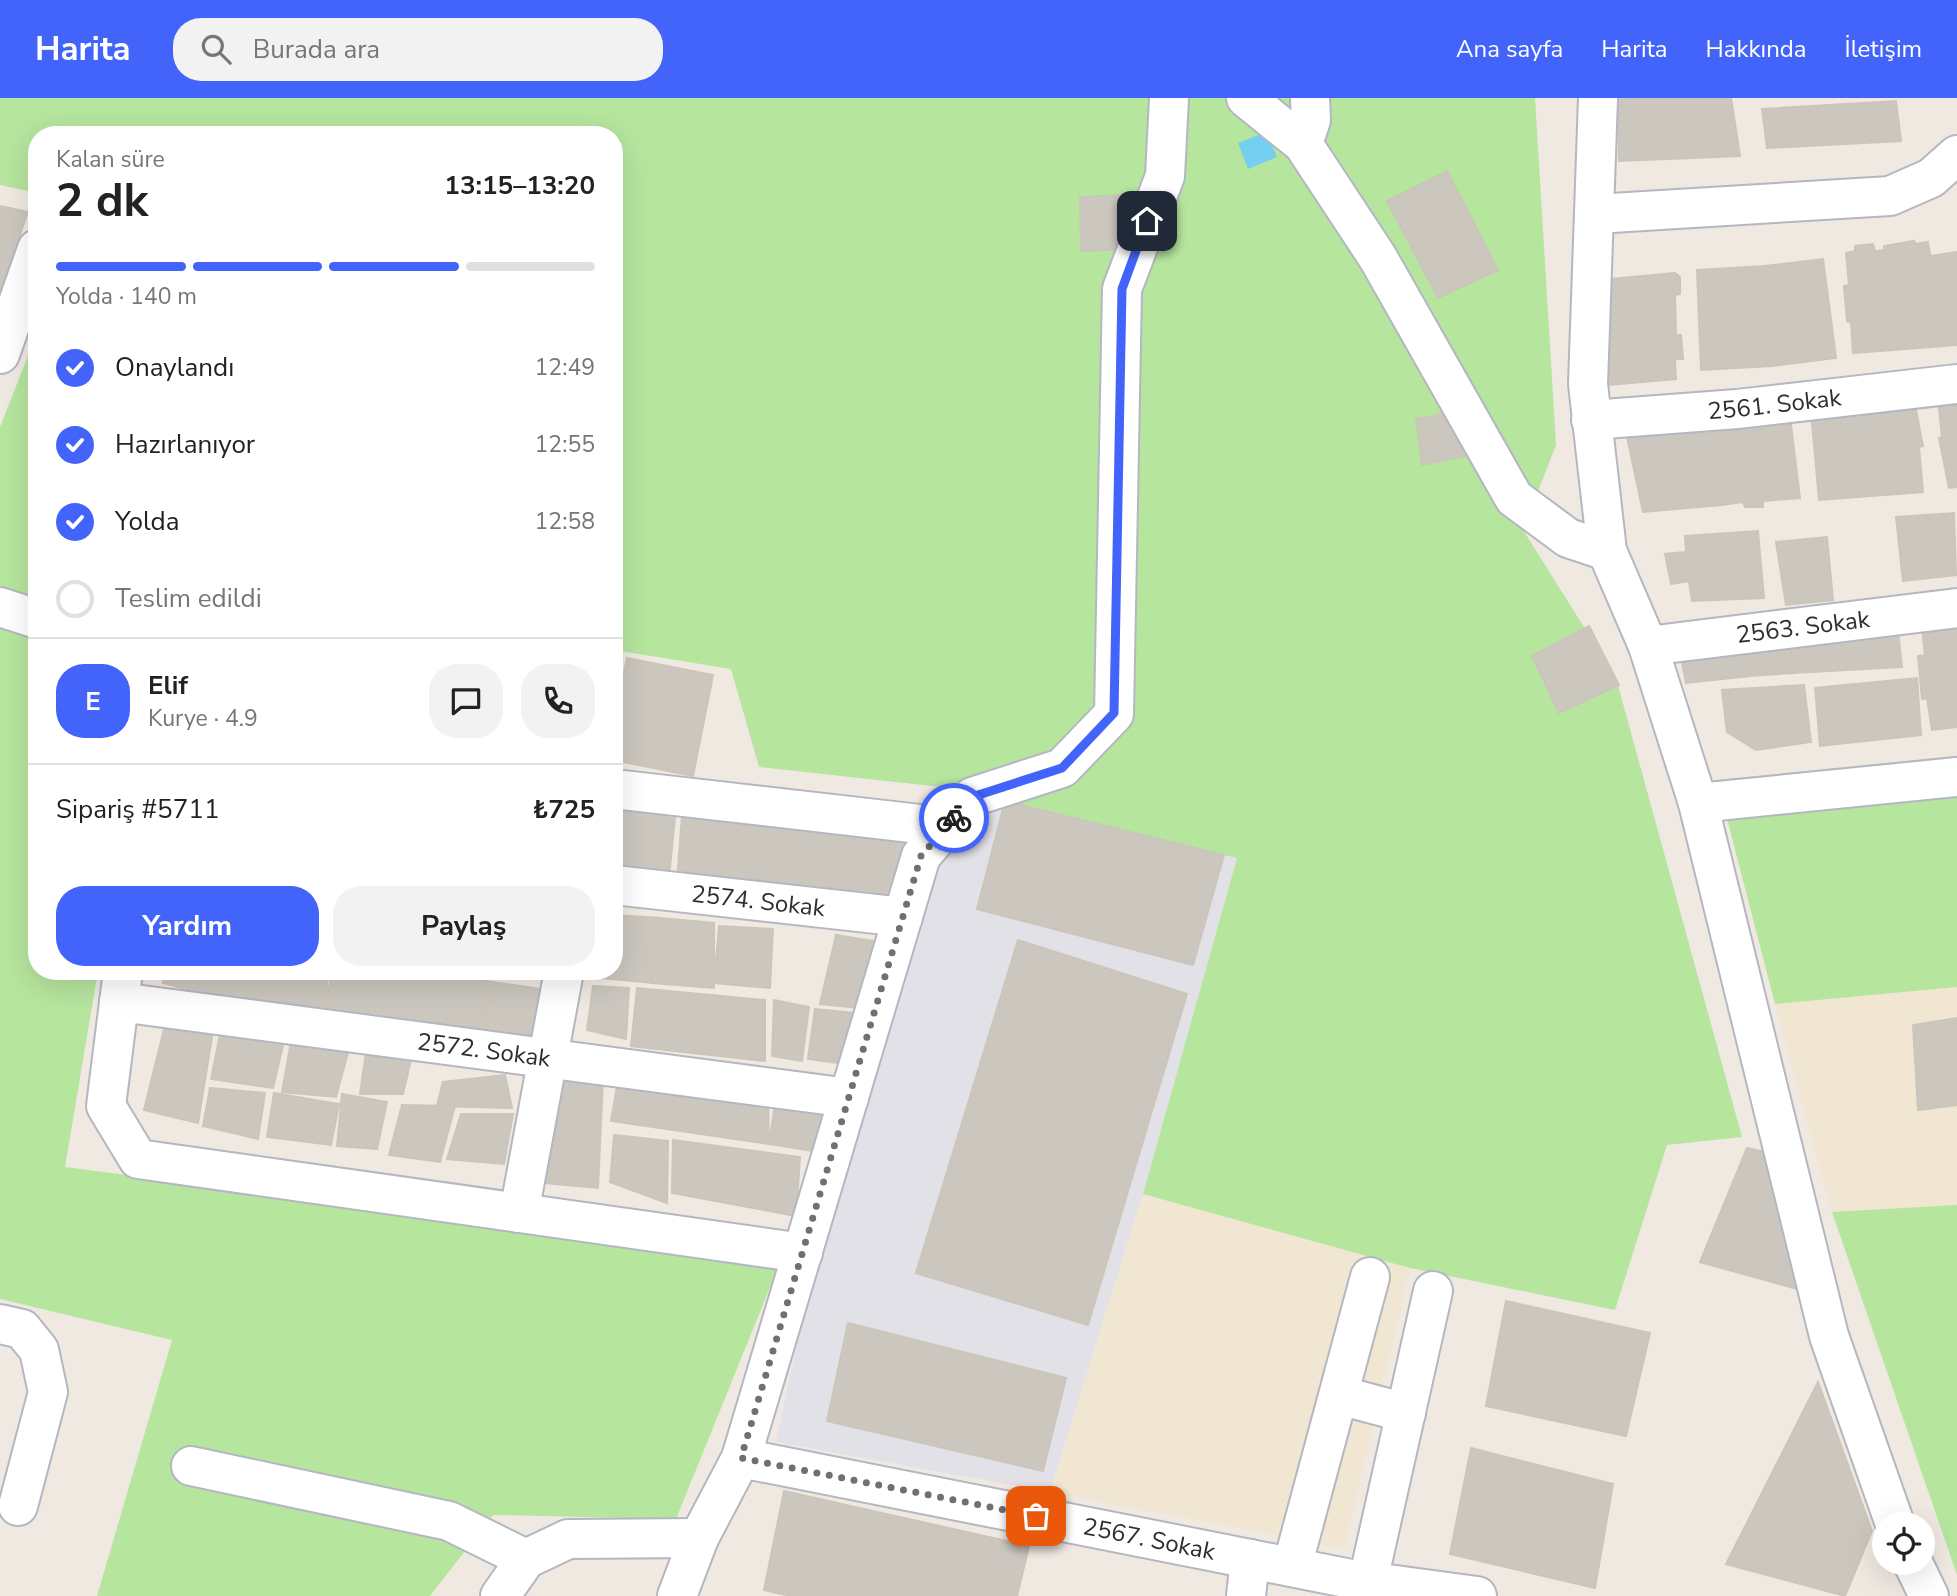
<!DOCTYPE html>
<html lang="tr">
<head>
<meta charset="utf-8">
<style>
	:root { --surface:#fff; --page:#f2f2f2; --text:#222; --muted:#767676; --line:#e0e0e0; --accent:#4264fb }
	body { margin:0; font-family:"Nunito Sans",sans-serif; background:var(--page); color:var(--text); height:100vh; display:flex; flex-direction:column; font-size:26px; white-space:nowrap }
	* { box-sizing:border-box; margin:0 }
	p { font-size:23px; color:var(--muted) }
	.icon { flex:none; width:38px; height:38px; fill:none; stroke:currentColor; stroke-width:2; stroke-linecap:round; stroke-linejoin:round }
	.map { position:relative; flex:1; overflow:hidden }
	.side { position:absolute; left:28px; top:28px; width:595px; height:854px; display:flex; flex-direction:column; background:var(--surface); border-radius:28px; box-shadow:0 7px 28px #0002 }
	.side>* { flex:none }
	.buttons { position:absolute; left:1872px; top:1414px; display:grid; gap:14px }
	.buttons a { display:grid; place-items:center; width:63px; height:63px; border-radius:50%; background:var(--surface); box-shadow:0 7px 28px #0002; font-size:35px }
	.pin { position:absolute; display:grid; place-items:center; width:60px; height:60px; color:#fff; margin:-30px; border-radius:14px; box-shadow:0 4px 10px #0006 }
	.courier { position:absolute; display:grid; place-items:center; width:70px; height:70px; margin:-35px; border:5px solid #4264fb; border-radius:50%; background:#fff; color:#222; box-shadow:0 2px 9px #0007 }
	.headline em { font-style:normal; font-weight:700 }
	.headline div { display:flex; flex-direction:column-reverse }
	.headline { display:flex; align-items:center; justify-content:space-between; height:119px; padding:0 28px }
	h1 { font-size:46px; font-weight:700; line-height:52px }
	.bar { display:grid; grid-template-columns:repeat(4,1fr); gap:10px 7px; align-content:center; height:84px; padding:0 28px }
	.bar i { height:9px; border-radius:5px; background:var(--line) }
	.bar .active { background:var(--accent) }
	.bar p { grid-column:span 4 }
	.line { display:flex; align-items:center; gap:18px; padding:0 28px; border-top:2px solid var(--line) }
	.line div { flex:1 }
	.round { display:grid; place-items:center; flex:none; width:74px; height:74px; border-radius:28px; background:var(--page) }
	ol { padding:0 28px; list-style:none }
	li { display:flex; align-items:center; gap:21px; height:77px }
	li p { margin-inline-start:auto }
	li .icon { padding:7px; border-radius:50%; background:var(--accent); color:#fff; stroke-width:4 }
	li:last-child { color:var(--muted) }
	li i { width:38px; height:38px; border:4px solid var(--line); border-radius:50% }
	.action { display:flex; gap:14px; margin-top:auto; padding:14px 28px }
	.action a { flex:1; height:80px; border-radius:28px; background:var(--accent); color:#fff; font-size:28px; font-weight:700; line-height:80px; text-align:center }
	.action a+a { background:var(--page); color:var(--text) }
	header { display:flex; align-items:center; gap:42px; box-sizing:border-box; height:98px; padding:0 35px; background:var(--accent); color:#fff }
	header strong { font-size:33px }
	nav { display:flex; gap:38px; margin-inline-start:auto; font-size:24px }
	.search { width:490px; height:63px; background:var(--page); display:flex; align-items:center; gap:18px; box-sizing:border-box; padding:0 24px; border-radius:28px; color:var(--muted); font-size:26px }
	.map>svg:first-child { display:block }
	.industrial { fill:#e3e1e8 }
	.education { fill:#f0e6d1 }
	.green { fill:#b6e59e }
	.water { fill:#75cff0 }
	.building { fill:#cbc7bf; stroke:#cbc5ba; stroke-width:2 }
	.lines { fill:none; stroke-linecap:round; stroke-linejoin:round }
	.minor-casing { stroke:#b4b7c1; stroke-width:42 }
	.minor { stroke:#fff; stroke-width:38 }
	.done { stroke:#726f6d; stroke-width:7; stroke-dasharray:0 12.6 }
	.route { stroke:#4264fb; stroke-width:9 }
	.labels { text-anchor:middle; stroke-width:6; stroke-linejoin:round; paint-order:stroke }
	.street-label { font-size:24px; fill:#2e2e2e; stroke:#fff }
</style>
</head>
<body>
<header>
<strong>Harita</strong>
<div class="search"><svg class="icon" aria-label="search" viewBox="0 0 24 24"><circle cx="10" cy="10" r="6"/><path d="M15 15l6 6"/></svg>Burada ara</div>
<nav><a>Ana sayfa</a><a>Harita</a><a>Hakkında</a><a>İletişim</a></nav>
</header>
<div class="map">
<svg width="1957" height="1498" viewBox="0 0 1957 1498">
	<rect width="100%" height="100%" fill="#efe9e1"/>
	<polygon class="industrial" points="950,690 1237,760 1143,1096 1050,1394 776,1344 814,1166"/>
	<g class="education">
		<polygon points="1957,889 1957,1107 1832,1114 1775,906"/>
		<polygon points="1143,1096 1410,1170 1344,1450 1050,1394"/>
	</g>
	<g class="green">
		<polygon points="0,0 1535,0 1556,347 1523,432 1616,580 1742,1039 1667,1047 1615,1212 1410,1170 1143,1096 1237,760 950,690 759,669 731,571 614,552 614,37 37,37 37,95 0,87"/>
		<polygon points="37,235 37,873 98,873 65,1069 781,1162 676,1421 493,1417 430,1498 97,1498 172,1242 0,1201 0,329"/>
		<polygon points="1957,658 1957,889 1775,906 1717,682"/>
		<polygon points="1957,1107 1957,1477 1832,1114"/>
	</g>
	<polygon class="water" points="1266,34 1277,59 1248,71 1238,45"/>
	<g class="building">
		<polygon points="1618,0 1731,0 1740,58 1619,63"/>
		<polygon points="1896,3 1901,43 1767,50 1762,11"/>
		<polygon points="1447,73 1498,172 1438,200 1387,103"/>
		<polygon points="1125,97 1127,151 1081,153 1080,99"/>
		<polygon points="0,108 28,114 0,192"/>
		<polygon points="1914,143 1915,146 1928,144 1944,248 1893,252 1884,148"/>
		<polygon points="1873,146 1875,153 1884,152 1893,252 1853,255 1851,225 1847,223 1844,188 1849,187 1846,155 1855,153 1855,148"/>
		<polygon points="1957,154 1957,247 1944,248 1930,158"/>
		<polygon points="1823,161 1836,260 1772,268 1765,168"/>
		<polygon points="1765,168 1772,268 1701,272 1697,172"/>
		<polygon points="1675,175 1680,179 1680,196 1675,197 1676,237 1681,237 1683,261 1675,261 1676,281 1609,287 1611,181"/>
		<polygon points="1957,297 1957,389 1949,390 1939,340 1942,340 1938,300"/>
		<polygon points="1914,302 1923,348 1919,349 1923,394 1819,402 1811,314"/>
		<polygon points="1458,313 1465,358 1422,367 1416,321"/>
		<polygon points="1790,319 1800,400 1763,403 1763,409 1745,409 1743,404 1721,407 1716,325"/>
		<polygon points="1716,330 1721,407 1643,414 1627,339"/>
		<polygon points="1954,415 1956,477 1903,483 1896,419"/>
		<polygon points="1758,433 1764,500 1692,503 1689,483 1671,486 1665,456 1686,454 1685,438"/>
		<polygon points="1827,439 1833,502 1786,507 1776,444"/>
		<polygon points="1957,518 1957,629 1932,632 1927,600 1922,601 1918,558 1925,557 1921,520"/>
		<polygon points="1897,526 1902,569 1793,575 1788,535"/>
		<polygon points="1589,528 1619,587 1559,615 1532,558"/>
		<polygon points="1788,535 1793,575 1750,578 1745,540"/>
		<polygon points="1745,540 1750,578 1686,585 1679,549"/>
		<polygon points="627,560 713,577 693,678 614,662 614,623"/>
		<polygon points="1917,580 1921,637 1820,648 1815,590"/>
		<polygon points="1804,587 1811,644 1756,652 1727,634 1722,592"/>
		<polygon points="1005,703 1224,757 1193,867 977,811"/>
		<polygon points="614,706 676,710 669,779 614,775"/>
		<polygon points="682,718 910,746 897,812 677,784"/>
		<polygon points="614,817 660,820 652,885 592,879 593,873 614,873"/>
		<polygon points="660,820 714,825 714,890 652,885"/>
		<polygon points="719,828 773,831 770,890 714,885"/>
		<polygon points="836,837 880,844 869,911 820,906"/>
		<polygon points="1018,842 1187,896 1088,1227 916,1175"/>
		<polygon points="166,873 233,873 229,902 163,885"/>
		<polygon points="233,873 329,873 323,916 229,902"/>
		<polygon points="333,873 435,873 492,884 484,938 324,910"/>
		<polygon points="492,884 548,892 539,946 484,938"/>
		<polygon points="593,888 629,890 626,941 587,932"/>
		<polygon points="637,890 765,902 765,963 631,948"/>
		<polygon points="774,902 809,909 802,963 772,958"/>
		<polygon points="815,911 864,916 852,967 808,961"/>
		<polygon points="1957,920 1957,1007 1918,1012 1913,927"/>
		<polygon points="166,923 213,933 198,1025 144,1012"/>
		<polygon points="221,931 285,939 273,990 211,981"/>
		<polygon points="292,938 350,947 336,999 282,994"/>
		<polygon points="367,947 413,953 403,996 360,996"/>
		<polygon points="505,977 512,1010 437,1008 443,984"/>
		<polygon points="567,977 603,981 598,1090 545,1085"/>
		<polygon points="617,988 768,1002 769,1046 611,1023"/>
		<polygon points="210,990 265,995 258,1041 203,1028"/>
		<polygon points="274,995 339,1006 331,1047 267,1039"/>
		<polygon points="342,996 387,1004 377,1051 337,1048"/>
		<polygon points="402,1007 455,1008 440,1064 389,1057"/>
		<polygon points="775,1007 832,1017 826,1055 769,1046"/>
		<polygon points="461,1016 513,1016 504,1066 447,1061"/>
		<polygon points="614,1037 668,1043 667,1105 610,1084"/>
		<polygon points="673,1042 800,1059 796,1118 672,1095"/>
		<polygon points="1747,1050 1770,1055 1808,1194 1700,1164"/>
		<polygon points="1506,1203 1650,1235 1626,1338 1486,1308"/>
		<polygon points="848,1225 1066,1280 1043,1373 827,1323"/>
		<polygon points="1818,1284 1872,1433 1845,1498 1726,1466"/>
		<polygon points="1471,1350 1613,1386 1595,1490 1450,1456"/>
		<polygon points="784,1393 1029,1448 1017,1498 790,1498 764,1492"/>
	</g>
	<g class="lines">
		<g class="minor-casing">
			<g id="minor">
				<polyline points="1246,0 1303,46 1378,160 1514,400 1568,440 1607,453"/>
				<polyline points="1598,0 1588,286 1607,453 1648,548 1698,705 1829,1238 1895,1426"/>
				<polyline points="1303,46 1311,22 1310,0"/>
				<polyline points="1595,116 1890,98 1931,80 1957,57"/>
				<polyline points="0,256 37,151"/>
				<path id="s1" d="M 1591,322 L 1737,311 L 1957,286"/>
				<polyline points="0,509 37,521"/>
				<path id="s2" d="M 1648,548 L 1957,510"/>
				<polyline points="614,691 946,729"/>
				<polyline points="1698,705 1957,679"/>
				<path id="s3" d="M 614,787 L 903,819"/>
				<polyline points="123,873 106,1008 138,1061 803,1155"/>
				<path id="s4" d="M 119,904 L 849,1000"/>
				<polyline points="519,1115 564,873"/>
				<polyline points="0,1226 22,1231 39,1252 48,1294 18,1408"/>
				<polyline points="1339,1297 1406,1315"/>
				<path id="s5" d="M 741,1360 L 1351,1481 L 1477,1498"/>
				<polyline points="191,1368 449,1423 526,1461"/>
				<polyline points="1372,1465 1433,1193"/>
				<polyline points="1913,1465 1929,1498"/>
				<polyline points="1292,1469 1370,1179"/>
				<polyline points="500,1498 526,1461 568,1441 699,1440"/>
				<polyline points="677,1498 699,1440 741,1360 921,758 972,699 1062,670 1114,616 1122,191 1165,78 1169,0"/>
				<polyline points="1246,1498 1250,1461"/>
			</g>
		</g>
		<use href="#minor" class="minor"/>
	</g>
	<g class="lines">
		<polyline class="done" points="954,720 921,758 741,1360 1036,1418"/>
		<polyline class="route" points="954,720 972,699 1062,670 1114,615 1122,191 1147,123"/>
	</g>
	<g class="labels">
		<g class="street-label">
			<text dy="8" stroke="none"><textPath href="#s1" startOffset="184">2561. Sokak</textPath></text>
			<text dy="8" stroke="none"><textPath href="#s2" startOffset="156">2563. Sokak</textPath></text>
			<text dy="8" stroke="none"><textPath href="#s3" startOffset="145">2574. Sokak</textPath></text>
			<text dy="8" stroke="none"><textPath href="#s4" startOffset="368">2572. Sokak</textPath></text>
			<text dy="8" stroke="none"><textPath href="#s5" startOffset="416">2567. Sokak</textPath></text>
		</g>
	</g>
</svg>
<div class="buttons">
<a><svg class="icon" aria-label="locate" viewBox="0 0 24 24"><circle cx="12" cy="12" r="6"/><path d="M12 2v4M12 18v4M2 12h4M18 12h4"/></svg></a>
</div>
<div class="pin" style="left:1036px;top:1418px;background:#ea580c"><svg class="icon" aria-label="bag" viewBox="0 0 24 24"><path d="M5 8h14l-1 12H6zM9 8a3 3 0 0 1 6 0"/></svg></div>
<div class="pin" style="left:1147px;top:123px;background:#1f2937"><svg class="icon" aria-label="home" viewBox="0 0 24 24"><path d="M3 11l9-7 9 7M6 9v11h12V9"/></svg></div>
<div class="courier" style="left:954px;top:720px"><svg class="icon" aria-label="bike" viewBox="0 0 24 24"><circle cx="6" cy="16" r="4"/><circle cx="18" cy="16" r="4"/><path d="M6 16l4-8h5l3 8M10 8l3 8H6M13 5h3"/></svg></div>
<section class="side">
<div class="headline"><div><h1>2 dk</h1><p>Kalan süre</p></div><em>13:15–13:20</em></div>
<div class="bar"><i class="active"></i><i class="active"></i><i class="active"></i><i></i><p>Yolda · 140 m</p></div>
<ol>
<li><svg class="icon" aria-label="check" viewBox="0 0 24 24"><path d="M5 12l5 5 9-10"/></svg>Onaylandı<p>12:49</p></li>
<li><svg class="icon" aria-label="check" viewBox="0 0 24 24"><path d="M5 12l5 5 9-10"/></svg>Hazırlanıyor<p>12:55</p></li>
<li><svg class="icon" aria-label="check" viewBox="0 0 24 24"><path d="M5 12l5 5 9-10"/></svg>Yolda<p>12:58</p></li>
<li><i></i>Teslim edildi</li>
</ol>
<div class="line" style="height:126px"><b class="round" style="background:var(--accent);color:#fff">E</b><div><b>Elif</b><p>Kurye · 4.9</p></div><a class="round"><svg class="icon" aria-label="chat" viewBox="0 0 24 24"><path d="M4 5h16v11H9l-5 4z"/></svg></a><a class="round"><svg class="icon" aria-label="phone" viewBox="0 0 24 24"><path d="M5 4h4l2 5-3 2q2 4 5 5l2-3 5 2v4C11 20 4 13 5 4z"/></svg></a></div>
<div class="line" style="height:91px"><div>Sipariş #5711</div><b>₺725</b></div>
<div class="action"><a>Yardım</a><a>Paylaş</a></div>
</section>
</div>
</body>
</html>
